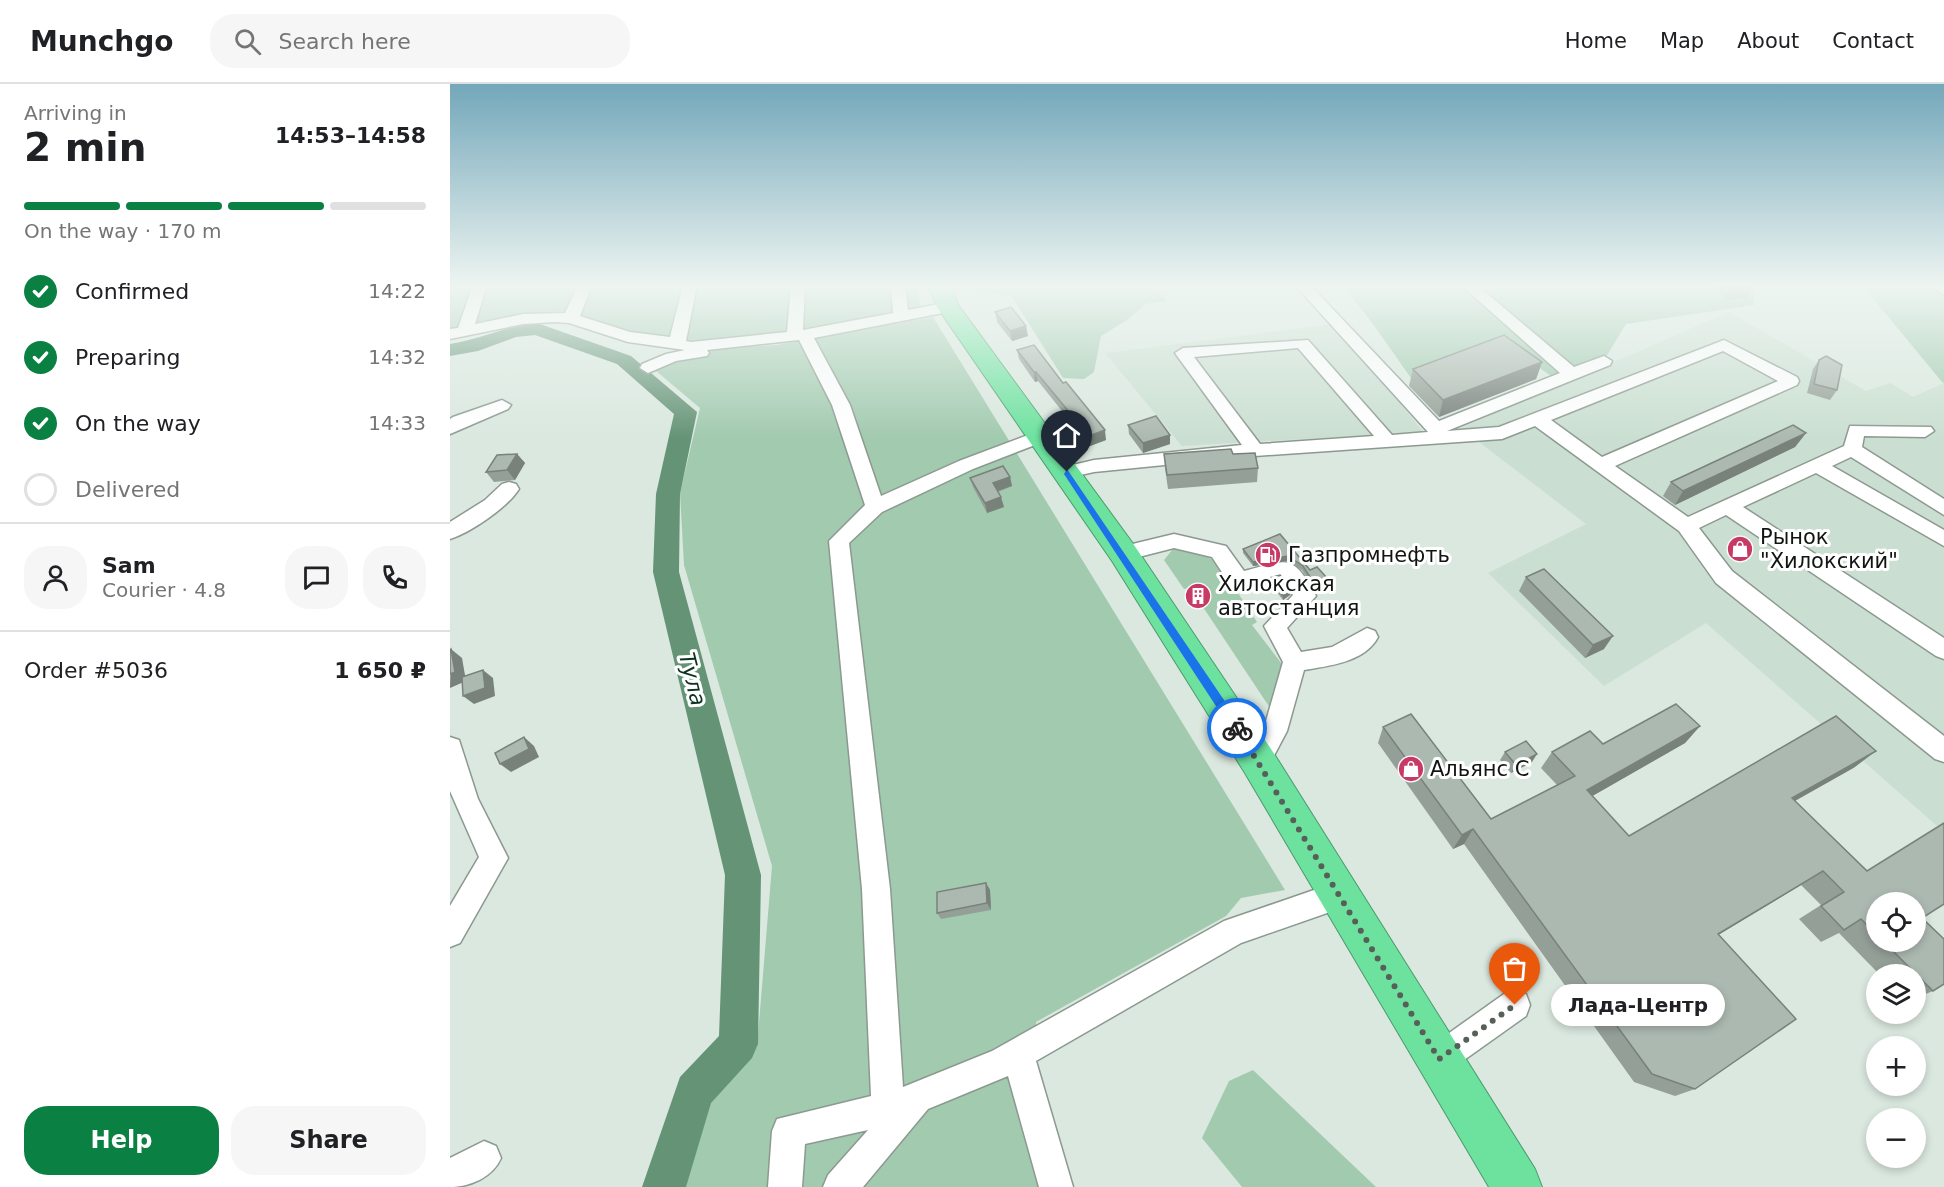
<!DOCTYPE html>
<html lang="en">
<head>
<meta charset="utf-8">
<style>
	:root { --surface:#fff; --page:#f6f6f6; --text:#202124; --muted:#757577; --line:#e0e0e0; --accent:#0b8043 }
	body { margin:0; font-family:"DejaVu Sans",sans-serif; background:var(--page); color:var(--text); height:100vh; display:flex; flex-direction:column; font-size:22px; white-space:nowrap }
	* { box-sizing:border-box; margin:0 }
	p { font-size:20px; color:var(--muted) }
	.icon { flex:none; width:33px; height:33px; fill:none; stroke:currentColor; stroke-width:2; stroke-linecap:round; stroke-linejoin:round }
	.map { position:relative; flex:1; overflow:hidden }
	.details { display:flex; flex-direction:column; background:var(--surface); width:450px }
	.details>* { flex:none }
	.fabs { position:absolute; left:1416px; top:808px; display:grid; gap:12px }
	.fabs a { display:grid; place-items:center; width:60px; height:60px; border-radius:50%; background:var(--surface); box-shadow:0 3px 9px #0003; font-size:30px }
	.pin { position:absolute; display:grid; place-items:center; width:51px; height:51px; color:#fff; margin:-62px -26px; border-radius:50% 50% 50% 0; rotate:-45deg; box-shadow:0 0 6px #0007 }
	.pin .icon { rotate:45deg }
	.courier { position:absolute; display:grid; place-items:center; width:60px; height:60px; margin:-30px; border:4px solid #1a73e8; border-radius:50%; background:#fff; color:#222; box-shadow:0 2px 8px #0007 }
	.bubble { position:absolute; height:42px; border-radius:21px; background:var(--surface); box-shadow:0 3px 9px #0003; font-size:20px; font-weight:700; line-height:42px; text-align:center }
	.head em { font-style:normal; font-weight:700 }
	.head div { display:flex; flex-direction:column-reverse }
	.head { display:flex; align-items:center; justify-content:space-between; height:102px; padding:0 24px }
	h1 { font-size:39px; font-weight:700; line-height:45px }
	.bar { display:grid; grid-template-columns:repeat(4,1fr); gap:9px 6px; align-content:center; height:72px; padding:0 24px }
	.bar i { height:8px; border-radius:4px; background:var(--line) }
	.bar .selected { background:var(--accent) }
	.bar p { grid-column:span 4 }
	.line { display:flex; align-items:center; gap:15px; padding:0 24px; border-top:2px solid var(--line) }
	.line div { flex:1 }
	.round { display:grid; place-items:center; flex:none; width:63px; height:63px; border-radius:24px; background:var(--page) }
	ol { padding:0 24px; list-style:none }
	li { display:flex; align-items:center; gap:18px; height:66px }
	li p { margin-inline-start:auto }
	li .icon { padding:6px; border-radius:50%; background:var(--accent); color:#fff; stroke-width:4 }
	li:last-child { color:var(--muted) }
	li i { width:33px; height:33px; border:3px solid var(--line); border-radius:50% }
	.primary-button { display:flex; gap:12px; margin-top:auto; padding:12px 24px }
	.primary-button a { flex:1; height:69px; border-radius:24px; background:var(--accent); color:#fff; font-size:24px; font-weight:700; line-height:69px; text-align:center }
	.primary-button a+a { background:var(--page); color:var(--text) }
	header { display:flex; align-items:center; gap:36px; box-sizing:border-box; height:84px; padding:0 30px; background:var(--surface); border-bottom:2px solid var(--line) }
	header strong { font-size:28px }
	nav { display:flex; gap:33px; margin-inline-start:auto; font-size:21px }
	.search { width:420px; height:54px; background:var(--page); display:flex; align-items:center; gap:15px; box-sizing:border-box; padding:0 21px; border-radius:24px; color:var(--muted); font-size:22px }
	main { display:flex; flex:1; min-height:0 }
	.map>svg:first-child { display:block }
	.built { fill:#cadfd1 }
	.green { fill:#a1caaf }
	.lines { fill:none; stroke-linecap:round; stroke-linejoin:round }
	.river { fill:#649376; fill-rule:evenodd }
	.minor-casing { stroke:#8c9990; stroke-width:3 }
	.highway-casing { stroke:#4c9a6d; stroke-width:2 }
	.minor { fill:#fff; fill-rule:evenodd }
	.highway { fill:#6de29f; fill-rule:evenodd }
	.wall { fill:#949f97; fill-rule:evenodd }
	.shaded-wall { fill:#78827b }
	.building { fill:#acb9b0; stroke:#78827b; stroke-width:1.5 }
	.route { fill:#1a73e8 }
	.done { stroke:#575f59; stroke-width:6; stroke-dasharray:0 10.8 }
	.labels { text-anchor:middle; stroke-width:6; stroke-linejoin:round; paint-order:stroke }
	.poi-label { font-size:21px; fill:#101511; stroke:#fff; text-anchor:start }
	.water-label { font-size:22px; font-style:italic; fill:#0b331e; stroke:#fff }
</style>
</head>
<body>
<header>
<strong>Munchgo</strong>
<div class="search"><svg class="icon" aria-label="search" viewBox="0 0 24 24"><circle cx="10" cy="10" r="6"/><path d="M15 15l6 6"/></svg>Search here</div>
<nav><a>Home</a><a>Map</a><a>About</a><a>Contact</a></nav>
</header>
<main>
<section class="details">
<div class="head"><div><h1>2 min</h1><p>Arriving in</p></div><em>14:53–14:58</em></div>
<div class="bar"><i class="selected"></i><i class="selected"></i><i class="selected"></i><i></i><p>On the way · 170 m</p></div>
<ol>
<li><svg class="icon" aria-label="check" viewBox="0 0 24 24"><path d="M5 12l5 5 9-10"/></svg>Confirmed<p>14:22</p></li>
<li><svg class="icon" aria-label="check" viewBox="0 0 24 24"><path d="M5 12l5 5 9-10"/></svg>Preparing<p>14:32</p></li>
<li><svg class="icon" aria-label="check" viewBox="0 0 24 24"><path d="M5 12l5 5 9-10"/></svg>On the way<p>14:33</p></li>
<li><i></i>Delivered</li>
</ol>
<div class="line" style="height:108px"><a class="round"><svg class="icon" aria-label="person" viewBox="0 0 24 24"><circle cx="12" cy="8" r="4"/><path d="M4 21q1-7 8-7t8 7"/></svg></a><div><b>Sam</b><p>Courier · 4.8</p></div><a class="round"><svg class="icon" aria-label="chat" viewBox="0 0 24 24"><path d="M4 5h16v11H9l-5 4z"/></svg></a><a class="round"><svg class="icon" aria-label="phone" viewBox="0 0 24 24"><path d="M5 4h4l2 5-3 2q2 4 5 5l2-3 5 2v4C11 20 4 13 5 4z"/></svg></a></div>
<div class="line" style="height:78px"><div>Order #5036</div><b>1 650 ₽</b></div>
<div class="primary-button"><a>Help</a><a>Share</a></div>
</section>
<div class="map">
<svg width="1494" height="1103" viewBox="0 0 1494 1103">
	<rect width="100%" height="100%" fill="#dae8df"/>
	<g class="built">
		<polygon points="1279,228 1416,307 1440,299 1463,313 1494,299 1494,748 1256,539 1154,602 1038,489 1136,440 1011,344"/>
		<polygon points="886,240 973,348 732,362 655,269"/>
	</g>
	<g class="green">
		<polygon points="0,201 467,201 471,224 330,250 246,260 186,251 124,229 0,247"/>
		<polygon points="532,201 703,201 717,217 696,220 677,236 651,252 644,288 634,295 613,294 561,211 533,209"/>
		<path d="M 891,201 L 1304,201 L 1304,221 L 1176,240 L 1156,273 L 1101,292 L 1056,260 L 961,294 C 938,262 918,230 891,201 Z"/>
		<polygon points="1412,201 1494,201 1494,299 1492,298"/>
		<polygon points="483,233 835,806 791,814 776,832 586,938 587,1061 597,1103 234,1103 259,1018 307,963 322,782 234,481 230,409 250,324 199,281 240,266 326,261"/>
		<polygon points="732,463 767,477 807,538 802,541 835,584 825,606 822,627 751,520 760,515 751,502 734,505 714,476 723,465"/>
		<polygon points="803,986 926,1103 792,1103 752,1054 779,997"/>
	</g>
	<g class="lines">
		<path class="river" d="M 87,239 L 181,272 L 247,328 L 230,410 L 229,488 L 311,791 L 308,960 L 302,974 L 261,1019 L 236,1103 L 192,1103 L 230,993 L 269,952 L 275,791 L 203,488 L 206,410 L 224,330 L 167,280 L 85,251 L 66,253 L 28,267 L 0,272 L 0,260 C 31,255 55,242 87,239 Z"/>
		<g class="minor-casing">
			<g id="minor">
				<polygon points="23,201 37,201 25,240 73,230 115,229 128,201 142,201 130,232 180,248 220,253 233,201 247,201 236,257 241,258 337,248 341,201 355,201 353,246 443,229 441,201 455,201 458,226 498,218 506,223 498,228 364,254 400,321 431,412 509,377 586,348 598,348 601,352 598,356 523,385 432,428 399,459 440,805 453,1003 542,967 774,837 890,797 900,801 904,811 900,821 791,859 586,977 623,1103 589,1103 558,992 478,1025 413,1103 373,1103 378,1091 418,1046 355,1060 352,1103 318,1103 322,1047 327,1035 421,1012 412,805 379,457 415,421 382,321 349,256 257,266 259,269 257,272 226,277 198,289 190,284 192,280 216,270 235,266 178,258 119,239 105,238 73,240 0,255 0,245 8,244"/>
				<path d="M 845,201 L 860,201 L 989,337 L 1110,289 L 1011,201 L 1027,201 L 1124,283 L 1154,272 L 1162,277 L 1160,281 L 997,347 L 1049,343 L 1274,256 L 1347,293 L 1349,297 L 1347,301 L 1165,382 L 1238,433 L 1394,362 L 1400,342 L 1481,343 L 1484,347 L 1475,353 L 1414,352 L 1412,363 L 1494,415 L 1494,431 L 1401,373 L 1382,382 L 1494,446 L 1494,462 L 1366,389 L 1293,423 L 1494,554 L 1494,575 L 1486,572 L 1276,431 L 1249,444 L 1282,487 L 1494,652 L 1494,678 L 1485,675 L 1266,499 L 1229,447 L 1085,342 L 1052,355 L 805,372 L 644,388 L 617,394 L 610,392 L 608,388 L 610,384 L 644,376 L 792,361 L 725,269 L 733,264 L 858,256 L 942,351 L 978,348 ZM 848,264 L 924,352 L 810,360 L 744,273 ZM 1273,267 L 1328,297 L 1152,373 L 1101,336 Z"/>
				<polygon points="1480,201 1494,201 1494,211"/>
				<polygon points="52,316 61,321 58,325 0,350 0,335 3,333"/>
				<path d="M 59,398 L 66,400 L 69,405 C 58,423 20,449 0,455 L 0,438 L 35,416 L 52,400 Z"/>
				<path d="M 724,450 L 776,462 L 794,487 C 838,476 842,468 866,512 L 837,544 L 851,568 L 882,563 L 917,544 L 925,547 L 928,553 C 915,578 879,582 854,586 L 837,647 L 817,685 L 808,688 L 799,685 L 795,677 L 814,644 L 833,578 L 814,542 L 843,511 L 830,493 L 789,504 L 781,502 L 762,473 L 724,464 L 673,477 L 666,474 L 663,469 L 666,464 Z"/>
				<polygon points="0,653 9,656 28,715 58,774 10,859 0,863 0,822 29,773 0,707"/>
				<polygon points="1065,906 1076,910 1080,921 1076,932 1000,986 989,991 978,986 973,975 978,964 1054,910"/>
				<path d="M 34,1057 L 46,1062 L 51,1074 C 43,1093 20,1103 0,1103 L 0,1074 Z"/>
			</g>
		</g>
		<g class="highway-casing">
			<polygon id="highway" points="478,201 500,201 509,222 684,461 821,665 1085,1085 1092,1103 1039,1103 795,689 662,477 487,223"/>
		</g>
		<use href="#minor" class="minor"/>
		<use href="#highway" class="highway"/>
	</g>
	<g class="wall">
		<polygon points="1262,201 1305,201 1298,214 1278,216"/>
		<polygon points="545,228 578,252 562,257 547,238"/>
		<polygon points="567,266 613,299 656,356 640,362 588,297 585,298 569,275"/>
		<polygon points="1369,276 1387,306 1380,316 1357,309 1363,285"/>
		<polygon points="1092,278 1086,295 989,333 959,302 963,285"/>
		<polygon points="678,341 720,360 693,369 679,350"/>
		<polygon points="1356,349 1345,363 1225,421 1213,412 1221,398"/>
		<polygon points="67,370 75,379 65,396 44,398 36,388"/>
		<polygon points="714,370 783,370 808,384 807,398 718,405 715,384"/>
		<polygon points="560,393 562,402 548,408 554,423 537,429 523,403 520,394"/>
		<polygon points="830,450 860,486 876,499 864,504 852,486 838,477 803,482 793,469 793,465"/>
		<polygon points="1076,493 1154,565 1135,574 1069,507"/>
		<polygon points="819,494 840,511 833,516 819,498"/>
		<path d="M 1250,642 L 1235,659 L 1142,712 L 1179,752 L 1405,683 L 1345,717 L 1417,786 L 1472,834 L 1483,907 L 1466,914 L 1466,891 L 1430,891 L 1389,849 L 1371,858 L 1349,835 L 1371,821 L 1351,801 L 1269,850 L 1245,1005 L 1225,1012 L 1184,998 L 1014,760 L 1003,765 L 928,659 L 933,643 L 1041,735 L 1107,701 L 1091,684 L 1102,668 L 1153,660 ZM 1426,819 L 1466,858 L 1426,858 Z"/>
		<polygon points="1055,668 1082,678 1061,689 1050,676"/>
		<polygon points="536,799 540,806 541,826 491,835 487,829"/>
	</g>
	<g class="shaded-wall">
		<polygon points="576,242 578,252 562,257 560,247"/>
		<polygon points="1092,278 1086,295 989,333 993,316"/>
		<polygon points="584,288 586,288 588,297 585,298"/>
		<polygon points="655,346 656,356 640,362 639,352"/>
		<polygon points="1356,349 1345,363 1225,421 1233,407"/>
		<polygon points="720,351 720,360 693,369 693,359"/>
		<polygon points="67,370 75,379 65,396 57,386"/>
		<polygon points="560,393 562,402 545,408 543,399"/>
		<polygon points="551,413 554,423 537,429 535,419"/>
		<polygon points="838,472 838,477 803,482 803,478"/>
		<polygon points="877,494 876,499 864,504 864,499"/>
		<polygon points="841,506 840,511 833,516 833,512"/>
		<polygon points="1163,552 1154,565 1135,574 1143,561"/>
		<polygon points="1,565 12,574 16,597 0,604"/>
		<polygon points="33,586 43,594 45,612 24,620 13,612"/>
		<polygon points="1250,642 1235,659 1125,722 1137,706"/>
		<polygon points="74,653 84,662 89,673 61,688 50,680"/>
		<polygon points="1426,667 1405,683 1323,729 1342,714"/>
		<polygon points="1087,670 1082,678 1061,689 1066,681"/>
		<polygon points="1023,745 1014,760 1003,765 1012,751"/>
		<polygon points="1373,787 1351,801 1250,862 1268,850"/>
		<polygon points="536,799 540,806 541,826 537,819"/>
	</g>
	<g class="building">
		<polygon points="561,223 576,242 560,247 545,228"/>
		<polygon points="1054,251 1092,278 993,316 963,285"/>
		<polygon points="584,261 613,299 616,298 655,346 639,352 586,288 584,288 567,266"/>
		<polygon points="1376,272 1392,281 1387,306 1364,300 1369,276"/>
		<polygon points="706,332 720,351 693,359 678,341"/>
		<polygon points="1343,341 1356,349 1233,407 1221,398"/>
		<polygon points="781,365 783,370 805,369 808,384 717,391 714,370"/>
		<polygon points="67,370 57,386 36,388 47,371"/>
		<polygon points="553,382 560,393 543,399 551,413 535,419 520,394"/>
		<polygon points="830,450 860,486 867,483 877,494 864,499 853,482 838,472 803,478 793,465"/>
		<polygon points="1094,485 1163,552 1143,561 1076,493"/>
		<polygon points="830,491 841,506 833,512 819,494"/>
		<polygon points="1,565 5,588 0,590 0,566"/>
		<polygon points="33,586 35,604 13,612 12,593"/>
		<polygon points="1226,620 1250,642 1137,706 1179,752 1386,632 1426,667 1342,714 1417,787 1494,739 1494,820 1472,834 1494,855 1494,900 1483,907 1434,858 1466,858 1466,819 1426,819 1426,850 1411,835 1394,846 1371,822 1394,808 1373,787 1268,850 1346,935 1245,1005 1202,990 1023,745 1012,751 933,643 961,630 1041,735 1125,692 1102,668 1140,647 1153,660"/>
		<polygon points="74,653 79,665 50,680 45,669"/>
		<polygon points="1076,657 1087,670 1066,681 1055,668"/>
		<polygon points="536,799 537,819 487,829 487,808"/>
	</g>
	<linearGradient id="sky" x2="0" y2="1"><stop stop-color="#73a7ba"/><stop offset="0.57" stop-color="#eef5f1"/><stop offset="1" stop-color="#eef5f1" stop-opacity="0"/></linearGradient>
	<rect width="1494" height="355" fill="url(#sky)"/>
	<polygon class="route" points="617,385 791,641 791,648 783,648 614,390"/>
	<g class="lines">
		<polyline class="done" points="787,644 989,975 1065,921"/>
	</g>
	<defs>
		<g id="shop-disc" transform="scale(1.35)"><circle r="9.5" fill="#c83a66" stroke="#fff"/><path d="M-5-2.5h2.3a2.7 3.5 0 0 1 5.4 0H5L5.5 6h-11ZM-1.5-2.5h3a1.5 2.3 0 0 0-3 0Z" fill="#fff"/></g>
		<g id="fuel-disc" transform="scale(1.35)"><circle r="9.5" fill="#c83a66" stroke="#fff"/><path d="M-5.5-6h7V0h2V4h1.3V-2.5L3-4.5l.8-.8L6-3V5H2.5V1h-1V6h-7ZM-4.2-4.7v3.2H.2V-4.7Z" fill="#fff"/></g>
		<g id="building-disc" transform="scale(1.35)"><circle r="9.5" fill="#c83a66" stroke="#fff"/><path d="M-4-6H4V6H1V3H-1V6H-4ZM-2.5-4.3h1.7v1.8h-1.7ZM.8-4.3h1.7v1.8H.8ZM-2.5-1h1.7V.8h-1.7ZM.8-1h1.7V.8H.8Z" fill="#fff"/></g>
	</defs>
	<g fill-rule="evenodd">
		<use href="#shop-disc" x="1290" y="465"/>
		<use href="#fuel-disc" x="818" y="471"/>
		<use href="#building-disc" x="748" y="512"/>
		<use href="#shop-disc" x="961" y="685"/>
	</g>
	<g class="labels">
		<g class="poi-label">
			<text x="1310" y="460">Рынок<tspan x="1310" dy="24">"Хилокский"</tspan></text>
			<text x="838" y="478">Газпромнефть</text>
			<text x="768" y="507">Хилокская<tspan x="768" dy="24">автостанция</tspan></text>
			<text x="980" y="692">Альянс С</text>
		</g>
		<g class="water-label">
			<text transform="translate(243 595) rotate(76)" y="8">Тула</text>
		</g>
	</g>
</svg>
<div class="fabs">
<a><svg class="icon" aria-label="locate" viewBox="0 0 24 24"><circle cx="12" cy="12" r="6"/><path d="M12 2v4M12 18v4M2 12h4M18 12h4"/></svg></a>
<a><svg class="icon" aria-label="layers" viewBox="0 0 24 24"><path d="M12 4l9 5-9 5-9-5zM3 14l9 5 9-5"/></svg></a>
<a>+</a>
<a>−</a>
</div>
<div class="pin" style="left:1065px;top:921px;background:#ea580c"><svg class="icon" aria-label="bag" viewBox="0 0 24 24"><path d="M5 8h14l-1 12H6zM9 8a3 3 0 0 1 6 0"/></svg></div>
<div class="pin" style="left:617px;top:388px;background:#1f2937"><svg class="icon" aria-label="home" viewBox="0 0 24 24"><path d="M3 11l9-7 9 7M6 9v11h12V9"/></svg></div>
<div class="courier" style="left:787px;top:644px"><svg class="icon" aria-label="bike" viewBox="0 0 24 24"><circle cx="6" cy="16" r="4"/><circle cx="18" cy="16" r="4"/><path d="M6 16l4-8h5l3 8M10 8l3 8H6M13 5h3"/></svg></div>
<div class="bubble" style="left:1101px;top:900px;width:174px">Лада-Центр</div>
</div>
</main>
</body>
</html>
